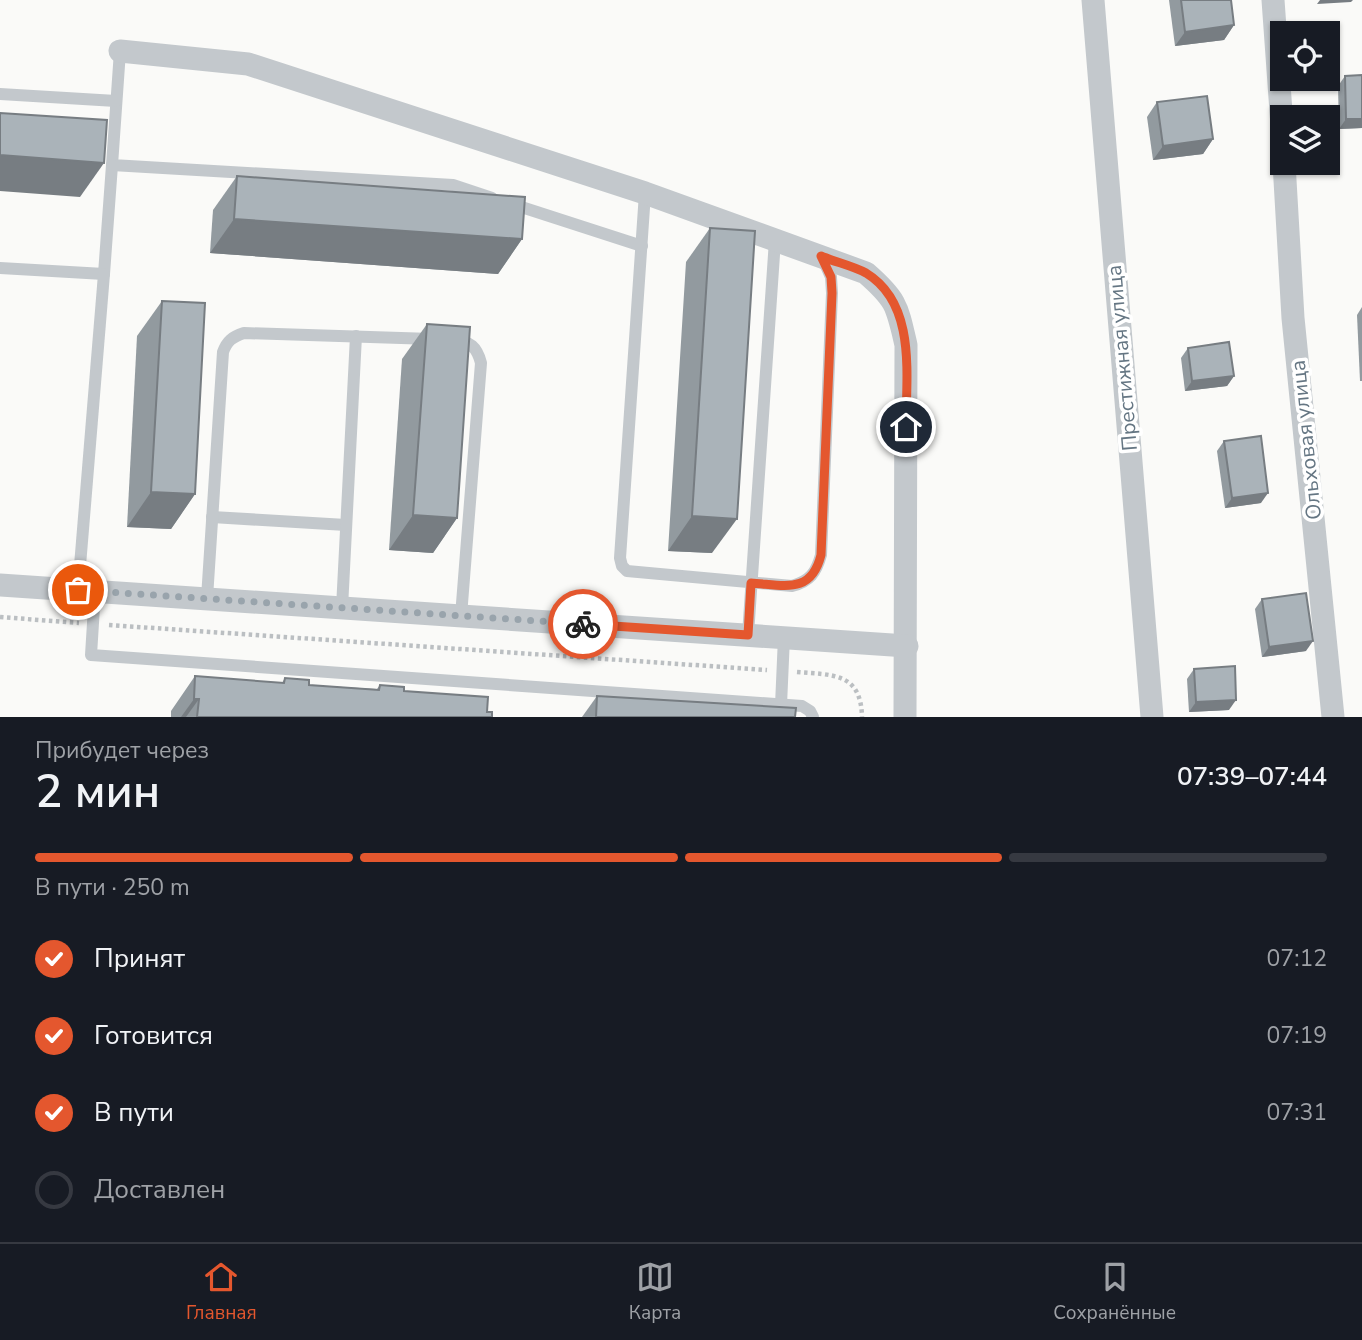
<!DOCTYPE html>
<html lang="ru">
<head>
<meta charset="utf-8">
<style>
	:root { --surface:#171b24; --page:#242831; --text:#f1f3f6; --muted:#9ea1a6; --line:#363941; --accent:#e4572e }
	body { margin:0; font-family:"Nunito Sans",sans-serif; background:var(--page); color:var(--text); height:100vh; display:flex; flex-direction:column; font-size:26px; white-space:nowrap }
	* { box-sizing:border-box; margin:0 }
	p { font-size:23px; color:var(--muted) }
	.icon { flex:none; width:38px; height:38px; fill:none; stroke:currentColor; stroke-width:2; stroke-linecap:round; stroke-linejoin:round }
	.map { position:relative; height:717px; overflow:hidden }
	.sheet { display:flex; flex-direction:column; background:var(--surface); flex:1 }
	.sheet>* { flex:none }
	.controls { position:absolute; left:1270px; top:21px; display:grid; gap:14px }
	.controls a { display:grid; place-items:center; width:70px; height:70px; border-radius:0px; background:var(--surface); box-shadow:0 2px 5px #0004; font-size:35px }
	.pin { position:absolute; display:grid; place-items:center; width:60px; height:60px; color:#fff; margin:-30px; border:4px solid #fff; border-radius:50%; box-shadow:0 2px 7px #0007 }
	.courier { position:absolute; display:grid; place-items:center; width:70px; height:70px; margin:-35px; border:5px solid #e4572e; border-radius:50%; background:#fff; color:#222; box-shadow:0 2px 9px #0007 }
	.head em { font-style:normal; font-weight:600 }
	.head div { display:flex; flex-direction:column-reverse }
	.head { display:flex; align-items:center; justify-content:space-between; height:119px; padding:0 35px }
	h1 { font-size:46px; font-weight:600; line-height:52px }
	.bar { display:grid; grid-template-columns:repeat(4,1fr); gap:10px 7px; align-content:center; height:84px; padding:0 35px }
	.bar i { height:9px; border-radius:5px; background:var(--line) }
	.bar .active { background:var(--accent) }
	.bar p { grid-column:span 4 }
	ol { padding:0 35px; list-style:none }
	li { display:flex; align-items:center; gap:21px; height:77px }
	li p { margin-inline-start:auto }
	li .icon { padding:7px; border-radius:50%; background:var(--accent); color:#fff; stroke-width:4 }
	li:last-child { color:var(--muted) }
	li i { width:38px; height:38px; border:4px solid var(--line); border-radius:50% }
	.menu { display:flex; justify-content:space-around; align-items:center; height:98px; border-top:2px solid var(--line); background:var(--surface); font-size:19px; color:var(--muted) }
	.menu a { display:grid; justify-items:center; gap:4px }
	.menu .active { color:var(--accent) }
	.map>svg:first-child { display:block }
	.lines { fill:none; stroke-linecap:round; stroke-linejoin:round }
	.path { stroke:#bbbfc2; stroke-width:4.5; stroke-dasharray:3.5 3.5; stroke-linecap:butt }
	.lane { stroke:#c3c8cc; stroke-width:12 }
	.street { stroke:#c3c8cc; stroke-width:23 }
	.wall { fill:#929a9f }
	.shaded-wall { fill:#777d82 }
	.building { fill:#aab3b9; stroke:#777d82; stroke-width:2 }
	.done { stroke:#99a4ac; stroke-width:7; stroke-dasharray:0 12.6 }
	.route { stroke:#e4572e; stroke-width:9 }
	.labels { text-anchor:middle; stroke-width:7; stroke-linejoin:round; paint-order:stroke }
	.street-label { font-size:21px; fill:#657683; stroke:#fff }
</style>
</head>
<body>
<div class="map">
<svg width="1362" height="717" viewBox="0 0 1362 717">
	<rect width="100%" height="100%" fill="#fafaf8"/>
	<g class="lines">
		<g class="path">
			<polyline points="0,617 79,623"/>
			<polyline points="109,625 767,670"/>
			<path d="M 797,672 C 832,675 861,672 862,717"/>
		</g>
		<g class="lane">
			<polyline points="120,51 112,165 453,185 492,198"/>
			<polyline points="0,94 116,101"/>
			<path d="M 645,193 L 620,558 L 622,566 L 627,571 L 792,586 C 810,581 816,573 821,555 L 832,293 L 831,277 L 823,259"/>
			<polyline points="509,203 642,246"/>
			<polyline points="0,268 104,274 112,165"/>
			<path d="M 454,340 C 470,341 477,347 481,363 L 461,616"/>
			<polyline points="212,517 346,525"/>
			<polyline points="78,590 104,274"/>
			<polyline points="95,591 91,655 802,706 810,711 813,717"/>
			<path d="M 207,598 L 223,352 C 227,341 232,337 244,333 L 432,339"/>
			<polyline points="342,608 356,336"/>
			<polyline points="748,635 775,240"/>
			<polyline points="781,705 784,637"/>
		</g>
		<g class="street">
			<polyline points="1093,0 1152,717"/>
			<polyline points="1273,0 1283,140"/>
			<path d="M 120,51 L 248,64 L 645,193 L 866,273 C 897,300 897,306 906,345 L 905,717"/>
			<polyline points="1284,163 1293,318 1333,717"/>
			<polyline points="0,585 907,646"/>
		</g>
	</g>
	<g class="wall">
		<polygon points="1169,0 1231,0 1234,25 1224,40 1175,46"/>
		<polygon points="1345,76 1362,128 1339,129 1338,86"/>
		<polygon points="1157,102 1213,139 1203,154 1153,160 1147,117"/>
		<polygon points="237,176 522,239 498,274 210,253 213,210"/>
		<polygon points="710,228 712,553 668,551 686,262"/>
		<polygon points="162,301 195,494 171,529 127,527 137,336"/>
		<polygon points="1362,307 1362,381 1360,381 1357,315"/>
		<polygon points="427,324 457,518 433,553 389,550 402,359"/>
		<polygon points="1188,348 1234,376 1227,386 1185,391 1181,358"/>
		<polygon points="1224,441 1261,503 1225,508 1217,451"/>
		<polygon points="1262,599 1306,651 1262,657 1255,609"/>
		<polygon points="1194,669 1229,710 1189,712 1187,679"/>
		<polygon points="195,676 282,683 285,678 309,685 377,689 380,685 487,712 492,717 171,717 171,711"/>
		<polygon points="597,696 795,717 582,717"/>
	</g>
	<g class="shaded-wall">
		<polygon points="1320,0 1353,0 1351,2 1317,4"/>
		<polygon points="1234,25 1224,40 1175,46 1185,32"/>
		<polygon points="1346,119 1362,119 1362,128 1339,129"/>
		<polygon points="1213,139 1203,154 1153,160 1163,146"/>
		<polygon points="0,155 104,163 80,197 0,191"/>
		<polygon points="234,219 522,239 498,274 210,253"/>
		<polygon points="1234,376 1227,386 1185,391 1192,381"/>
		<polygon points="151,492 195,494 171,529 127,527"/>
		<polygon points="1268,493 1261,503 1225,508 1232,498"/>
		<polygon points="413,515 457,518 433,553 389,550"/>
		<polygon points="692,516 737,519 712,553 668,551"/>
		<polygon points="1313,641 1306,651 1262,657 1269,647"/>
		<polygon points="194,699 199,699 186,717 181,717"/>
		<polygon points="1236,700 1229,710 1189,712 1196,702"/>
	</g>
	<g class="building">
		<polygon points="1181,0 1231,0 1234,25 1185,32"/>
		<polygon points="1362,75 1362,119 1346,119 1345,76"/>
		<polygon points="1207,96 1213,139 1163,146 1157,102"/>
		<polygon points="0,113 107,120 104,163 0,155"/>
		<polygon points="237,176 525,197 522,239 234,219"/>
		<polygon points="710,228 755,231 737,519 692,516"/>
		<polygon points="162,301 205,303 195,494 151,492"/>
		<polygon points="427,324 470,327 457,518 413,515"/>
		<polygon points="1229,342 1234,376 1192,381 1188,348"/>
		<polygon points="1261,436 1268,493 1232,498 1224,441"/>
		<polygon points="1306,593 1313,641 1269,647 1262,599"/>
		<polygon points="1235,666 1236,700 1196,702 1194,669"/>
		<polygon points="195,676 284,683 285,678 309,680 309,685 379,690 380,685 404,687 404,691 488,697 487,712 492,712 492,717 197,717 199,699 194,699"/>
		<polygon points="597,696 796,708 795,717 596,717"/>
	</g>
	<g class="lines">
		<polyline class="done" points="78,590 583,624"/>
		<path class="route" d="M 583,624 L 748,635 L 751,583 C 784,585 811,595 821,555 L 832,293 L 831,277 L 821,256 C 835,262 853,266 866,273 C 917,304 906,376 906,427"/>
	</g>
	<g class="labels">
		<g class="street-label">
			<text transform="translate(1122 358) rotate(-95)" y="7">Престижная улица</text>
			<text transform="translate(1306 440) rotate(-96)" y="7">Ольховая улица</text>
		</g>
	</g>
</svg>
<div class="controls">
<a><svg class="icon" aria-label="locate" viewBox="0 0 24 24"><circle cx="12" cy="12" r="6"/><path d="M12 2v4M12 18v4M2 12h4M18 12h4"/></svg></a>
<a><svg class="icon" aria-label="layers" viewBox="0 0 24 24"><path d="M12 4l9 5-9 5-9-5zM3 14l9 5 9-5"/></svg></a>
</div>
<div class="pin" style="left:78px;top:590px;background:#ea580c"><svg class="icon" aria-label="bag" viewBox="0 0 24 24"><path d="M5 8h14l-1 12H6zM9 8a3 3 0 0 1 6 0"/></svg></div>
<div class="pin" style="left:906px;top:427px;background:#1f2937"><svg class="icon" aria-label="home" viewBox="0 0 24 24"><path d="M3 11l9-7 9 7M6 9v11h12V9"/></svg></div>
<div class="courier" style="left:583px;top:624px"><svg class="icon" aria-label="bike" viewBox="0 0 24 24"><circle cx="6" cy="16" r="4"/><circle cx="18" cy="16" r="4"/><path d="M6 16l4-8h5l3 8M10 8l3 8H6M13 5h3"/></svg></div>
</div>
<section class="sheet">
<div class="head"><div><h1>2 мин</h1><p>Прибудет через</p></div><em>07:39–07:44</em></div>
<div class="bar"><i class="active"></i><i class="active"></i><i class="active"></i><i></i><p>В пути · 250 m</p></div>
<ol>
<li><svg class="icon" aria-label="check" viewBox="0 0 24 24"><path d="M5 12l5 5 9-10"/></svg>Принят<p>07:12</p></li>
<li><svg class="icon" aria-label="check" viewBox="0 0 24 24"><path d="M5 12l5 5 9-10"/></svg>Готовится<p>07:19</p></li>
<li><svg class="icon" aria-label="check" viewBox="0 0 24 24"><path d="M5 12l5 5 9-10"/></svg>В пути<p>07:31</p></li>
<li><i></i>Доставлен</li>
</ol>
</section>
<nav class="menu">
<a class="active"><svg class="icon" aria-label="home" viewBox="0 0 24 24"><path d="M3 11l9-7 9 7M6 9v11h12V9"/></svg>Главная</a>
<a><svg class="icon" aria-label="map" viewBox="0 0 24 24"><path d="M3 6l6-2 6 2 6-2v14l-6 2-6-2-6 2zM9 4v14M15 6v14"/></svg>Карта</a>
<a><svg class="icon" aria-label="saved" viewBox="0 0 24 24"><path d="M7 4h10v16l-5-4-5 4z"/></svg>Сохранённые</a>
</nav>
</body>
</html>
